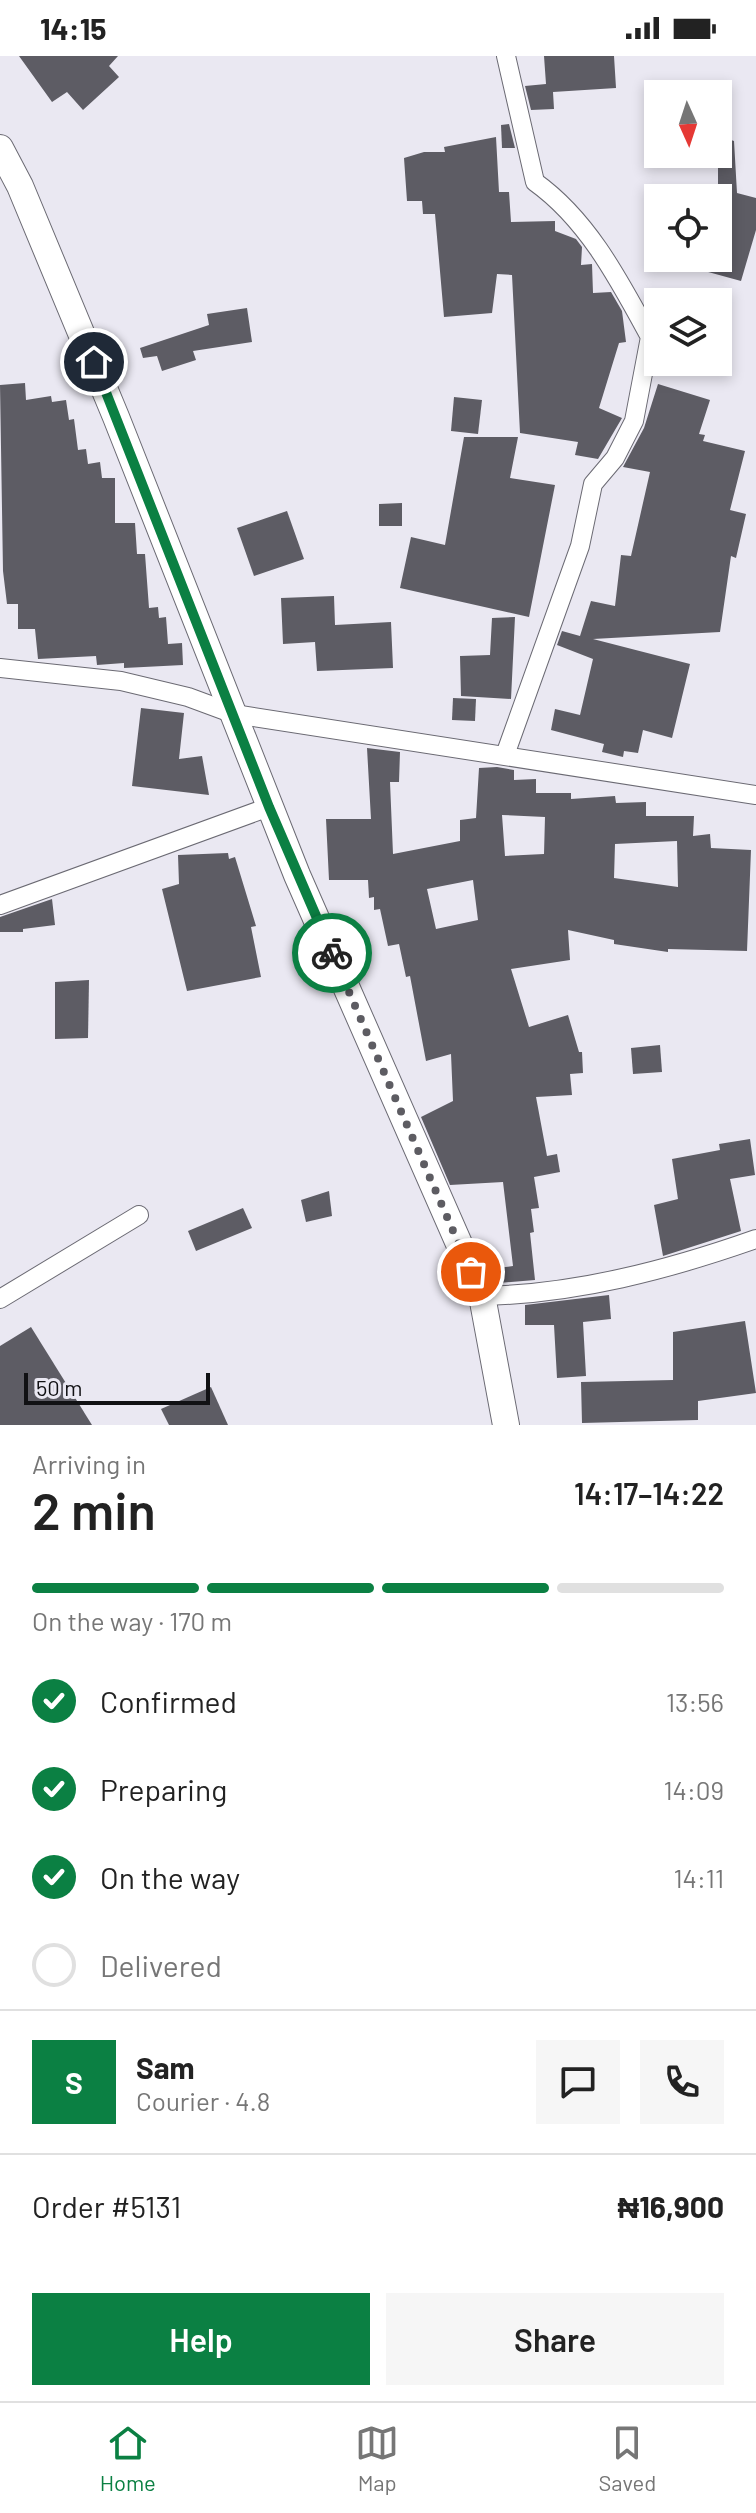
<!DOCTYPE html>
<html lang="en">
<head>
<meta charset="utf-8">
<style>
	:root { --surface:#fff; --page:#f6f6f6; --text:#222; --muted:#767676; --line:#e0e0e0; --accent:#0b8043 }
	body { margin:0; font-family:Barlow,sans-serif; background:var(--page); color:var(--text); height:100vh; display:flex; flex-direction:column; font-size:30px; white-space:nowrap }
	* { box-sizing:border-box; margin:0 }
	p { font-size:26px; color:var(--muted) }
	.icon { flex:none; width:44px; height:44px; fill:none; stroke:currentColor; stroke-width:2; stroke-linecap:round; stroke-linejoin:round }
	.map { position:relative; height:1369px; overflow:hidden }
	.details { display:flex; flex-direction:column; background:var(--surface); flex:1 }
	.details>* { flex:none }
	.needle { width:52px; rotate:177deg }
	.fabs { position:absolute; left:644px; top:24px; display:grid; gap:16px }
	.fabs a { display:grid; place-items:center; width:88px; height:88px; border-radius:0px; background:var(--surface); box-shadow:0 4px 12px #0003; font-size:40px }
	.scale { position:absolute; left:24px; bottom:20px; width:186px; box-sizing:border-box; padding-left:8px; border:4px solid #111114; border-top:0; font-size:22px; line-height:28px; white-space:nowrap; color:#111114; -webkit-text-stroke:6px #eae8f2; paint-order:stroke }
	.pin { position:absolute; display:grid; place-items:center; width:68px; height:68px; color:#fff; margin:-34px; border:4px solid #fff; border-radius:50%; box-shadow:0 2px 8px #0007 }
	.courier { position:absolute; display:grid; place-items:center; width:80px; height:80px; margin:-40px; border:6px solid #0b8043; border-radius:50%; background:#fff; color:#222; box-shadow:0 2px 10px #0007 }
	.overview em { font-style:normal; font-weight:600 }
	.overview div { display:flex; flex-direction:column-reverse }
	.overview { display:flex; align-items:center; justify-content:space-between; height:136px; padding:0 32px }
	h1 { font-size:52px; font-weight:600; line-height:60px }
	.bar { display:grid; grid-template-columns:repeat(4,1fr); gap:12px 8px; align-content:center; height:96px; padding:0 32px }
	.bar i { height:10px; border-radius:6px; background:var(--line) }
	.bar .active { background:var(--accent) }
	.bar p { grid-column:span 4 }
	.line { display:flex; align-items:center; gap:20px; padding:0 32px; border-top:2px solid var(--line) }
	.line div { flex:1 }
	.round { display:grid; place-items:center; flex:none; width:84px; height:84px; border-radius:0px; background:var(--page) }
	ol { padding:0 32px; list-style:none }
	li { display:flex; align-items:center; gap:24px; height:88px }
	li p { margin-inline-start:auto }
	li .icon { padding:8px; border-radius:50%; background:var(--accent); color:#fff; stroke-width:4 }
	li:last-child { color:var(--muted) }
	li i { width:44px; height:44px; border:4px solid var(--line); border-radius:50% }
	.primary-button { display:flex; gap:16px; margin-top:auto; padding:16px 32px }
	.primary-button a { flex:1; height:92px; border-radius:0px; background:var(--accent); color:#fff; font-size:32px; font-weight:600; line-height:92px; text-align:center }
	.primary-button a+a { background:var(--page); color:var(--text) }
	.status { display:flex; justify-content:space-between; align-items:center; height:56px; padding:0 40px; background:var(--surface); direction:ltr }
	.status svg { height:22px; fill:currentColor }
	.tabs { display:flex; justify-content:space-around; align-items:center; height:112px; border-top:2px solid var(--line); background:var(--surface); font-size:22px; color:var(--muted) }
	.tabs a { display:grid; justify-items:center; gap:4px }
	.tabs .active { color:var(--accent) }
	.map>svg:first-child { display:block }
	.building { fill:#5d5c64; fill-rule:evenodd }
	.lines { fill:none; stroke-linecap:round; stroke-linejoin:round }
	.street-casing { stroke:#6b6a73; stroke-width:20 }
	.secondary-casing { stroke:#6b6a73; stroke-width:28 }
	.street { stroke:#fff; stroke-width:18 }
	.secondary { stroke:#fff; stroke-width:26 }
	.done { stroke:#5d5c62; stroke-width:8; stroke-dasharray:0 14.4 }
	.route { stroke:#0b8043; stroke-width:10 }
</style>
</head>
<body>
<div class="status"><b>14:15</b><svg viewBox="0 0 49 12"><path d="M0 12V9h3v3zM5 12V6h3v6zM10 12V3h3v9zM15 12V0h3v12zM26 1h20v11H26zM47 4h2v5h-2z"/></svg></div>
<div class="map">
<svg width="756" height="1369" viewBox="0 0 756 1369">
	<rect width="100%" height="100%" fill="#eae8f2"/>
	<g class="building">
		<polygon points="19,0 118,0 109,10 119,21 83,54 67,36 52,46"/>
		<polygon points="544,0 614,0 616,32 553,36 554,53 531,54 525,30 546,28"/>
		<polygon points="509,68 515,92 502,92 501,69"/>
		<polygon points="496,81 499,136 509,136 511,166 555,165 555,175 576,183 582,191 581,209 592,208 593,237 611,236 622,255 626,286 619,287 599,352 622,362 598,403 575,399 578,386 520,377 512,219 497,218 492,257 444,261 435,158 423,158 422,145 407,145 404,102 424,96 445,96 444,91"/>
		<polygon points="731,84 734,85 737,137 756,142 756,174 741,225 679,208 680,202 718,202 718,142 714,142 718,128 718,90 729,90"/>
		<polygon points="247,252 252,286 193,295 196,304 162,315 157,300 143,302 140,292 209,269 207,258"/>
		<polygon points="25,327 26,344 51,340 52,346 66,344 69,364 74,363 78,394 86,393 88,408 100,406 102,422 115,422 115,467 135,467 137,498 145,498 149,552 158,551 159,562 166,561 168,588 182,587 183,609 124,612 124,607 97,609 96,600 38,603 35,573 18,573 18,548 7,548 3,515 0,329"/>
		<polygon points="658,328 710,344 699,378 705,379 703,385 745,395 730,454 746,458 736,502 731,500 720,576 593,583 690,608 672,682 643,674 638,697 624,695 623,701 602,696 604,688 551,674 555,653 580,659 593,603 557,589 562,575 580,580 591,545 615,550 621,499 631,500 650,416 623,411 644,372"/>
		<polygon points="454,341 482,344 478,378 451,375"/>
		<polygon points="464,381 518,381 510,422 555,429 529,561 400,532 411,481 445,489"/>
		<polygon points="402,447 402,470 379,470 379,448"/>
		<polygon points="287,455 304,503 254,520 237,472"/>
		<polygon points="334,540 335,569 391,566 393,612 317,615 315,586 283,588 281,542"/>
		<polygon points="515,561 511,643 461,640 460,600 490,599 492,562"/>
		<polygon points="453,642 476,643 475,665 452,664"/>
		<polygon points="141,652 184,657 179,703 202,700 209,739 132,730"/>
		<path d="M 367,692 L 400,696 L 399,726 L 390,726 L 393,798 L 460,785 L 460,764 L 476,762 L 479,712 L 497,711 L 514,714 L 514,724 L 536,723 L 536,737 L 571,737 L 571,743 L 615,740 L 616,747 L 646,746 L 646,760 L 694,760 L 693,780 L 710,778 L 711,792 L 751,794 L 747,895 L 668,893 L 668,896 L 614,888 L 614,884 L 568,874 L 570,904 L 511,913 L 529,971 L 568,959 L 579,996 L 582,996 L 583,1017 L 570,1018 L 572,1039 L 536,1041 L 547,1100 L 557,1098 L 560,1116 L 534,1121 L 539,1152 L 531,1153 L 534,1176 L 530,1177 L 535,1224 L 499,1227 L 497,1212 L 513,1210 L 503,1126 L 450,1129 L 421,1061 L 453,1045 L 451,998 L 426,1005 L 410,920 L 406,921 L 399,888 L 388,890 L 380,853 L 374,854 L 374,841 L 369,842 L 368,824 L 329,824 L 326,763 L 371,763 ZM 502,759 L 545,761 L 544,798 L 505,800 ZM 677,785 L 678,831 L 614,822 L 615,788 ZM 473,824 L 478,864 L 436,873 L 427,833 Z"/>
		<polygon points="228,797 229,803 235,801 256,870 251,871 261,921 187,935 162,833 179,828 178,799"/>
		<polygon points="52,843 55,869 23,873 23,876 0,876 0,861"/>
		<polygon points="89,924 88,982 55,983 55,926"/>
		<polygon points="660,989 662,1016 633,1018 631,992"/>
		<polygon points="750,1083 755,1119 730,1123 741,1175 663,1200 654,1149 678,1143 672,1103 720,1094 719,1088"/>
		<polygon points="329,1135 332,1160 306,1166 301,1144"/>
		<polygon points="243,1152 252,1172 196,1195 188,1175"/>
		<polygon points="609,1239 611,1263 583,1266 586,1320 557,1322 554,1269 525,1269 525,1249"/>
		<polygon points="745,1265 756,1337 698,1345 698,1364 582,1367 581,1326 673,1324 673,1276"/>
		<polygon points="31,1271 92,1369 0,1369 0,1290"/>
		<polygon points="211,1331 228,1369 169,1369 161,1353"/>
	</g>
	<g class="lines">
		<g class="street-casing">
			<g id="street">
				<polyline points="0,612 121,625 188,641 234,658 756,739"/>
				<path d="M 505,699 L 580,490 L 593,428 L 615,402 L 634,365 L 650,281 C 619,224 588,164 535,126 L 506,0"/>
				<polyline points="0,849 269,751"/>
				<path d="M 482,1240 C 576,1238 668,1214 756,1183"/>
				<polyline points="0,1243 139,1159"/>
			</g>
		</g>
		<g class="secondary-casing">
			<polyline id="secondary" points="0,92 20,130 116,361 297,819 482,1240 506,1369"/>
		</g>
		<use href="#street" class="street"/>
		<use href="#secondary" class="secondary"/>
	</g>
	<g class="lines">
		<polyline class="done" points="332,897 471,1216"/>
		<polyline class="route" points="94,306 269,751 332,897"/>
	</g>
</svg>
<div class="fabs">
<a><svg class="needle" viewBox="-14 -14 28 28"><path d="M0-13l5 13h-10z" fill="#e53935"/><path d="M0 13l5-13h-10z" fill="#767676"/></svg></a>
<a><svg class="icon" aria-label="locate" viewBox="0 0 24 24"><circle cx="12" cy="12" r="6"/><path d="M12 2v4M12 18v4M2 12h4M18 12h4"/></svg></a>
<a><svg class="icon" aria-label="layers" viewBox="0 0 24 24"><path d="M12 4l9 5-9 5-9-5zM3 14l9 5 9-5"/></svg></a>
</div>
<div class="scale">50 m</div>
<div class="pin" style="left:471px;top:1216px;background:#ea580c"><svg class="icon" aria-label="bag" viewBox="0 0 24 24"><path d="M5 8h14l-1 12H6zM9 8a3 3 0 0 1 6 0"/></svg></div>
<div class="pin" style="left:94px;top:306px;background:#1f2937"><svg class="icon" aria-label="home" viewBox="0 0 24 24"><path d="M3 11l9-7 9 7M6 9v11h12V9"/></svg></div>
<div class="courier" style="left:332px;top:897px"><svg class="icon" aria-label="bike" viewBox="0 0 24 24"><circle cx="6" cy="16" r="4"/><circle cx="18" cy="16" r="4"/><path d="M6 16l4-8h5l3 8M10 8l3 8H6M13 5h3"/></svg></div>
</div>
<section class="details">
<div class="overview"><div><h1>2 min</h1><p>Arriving in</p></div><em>14:17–14:22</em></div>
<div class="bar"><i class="active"></i><i class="active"></i><i class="active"></i><i></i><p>On the way · 170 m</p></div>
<ol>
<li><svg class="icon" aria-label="check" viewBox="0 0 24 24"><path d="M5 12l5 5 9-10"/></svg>Confirmed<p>13:56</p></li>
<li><svg class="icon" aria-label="check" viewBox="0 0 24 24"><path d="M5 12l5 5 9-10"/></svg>Preparing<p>14:09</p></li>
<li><svg class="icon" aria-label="check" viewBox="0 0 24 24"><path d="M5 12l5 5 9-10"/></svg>On the way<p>14:11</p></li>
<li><i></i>Delivered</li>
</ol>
<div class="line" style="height:144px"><b class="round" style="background:var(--accent);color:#fff">S</b><div><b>Sam</b><p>Courier · 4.8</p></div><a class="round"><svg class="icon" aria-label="chat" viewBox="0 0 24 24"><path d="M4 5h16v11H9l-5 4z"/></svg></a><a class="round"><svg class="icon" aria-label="phone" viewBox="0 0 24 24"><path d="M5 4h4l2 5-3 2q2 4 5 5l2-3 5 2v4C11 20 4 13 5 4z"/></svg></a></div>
<div class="line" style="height:104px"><div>Order #5131</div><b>₦16,900</b></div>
<div class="primary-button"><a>Help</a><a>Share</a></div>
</section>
<nav class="tabs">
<a class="active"><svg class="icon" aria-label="home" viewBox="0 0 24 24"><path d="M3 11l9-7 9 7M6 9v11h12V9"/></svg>Home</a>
<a><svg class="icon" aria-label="map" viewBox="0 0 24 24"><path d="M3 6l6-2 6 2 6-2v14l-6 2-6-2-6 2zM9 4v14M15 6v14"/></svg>Map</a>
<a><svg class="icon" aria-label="saved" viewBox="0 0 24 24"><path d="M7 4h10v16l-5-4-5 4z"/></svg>Saved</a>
</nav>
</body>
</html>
